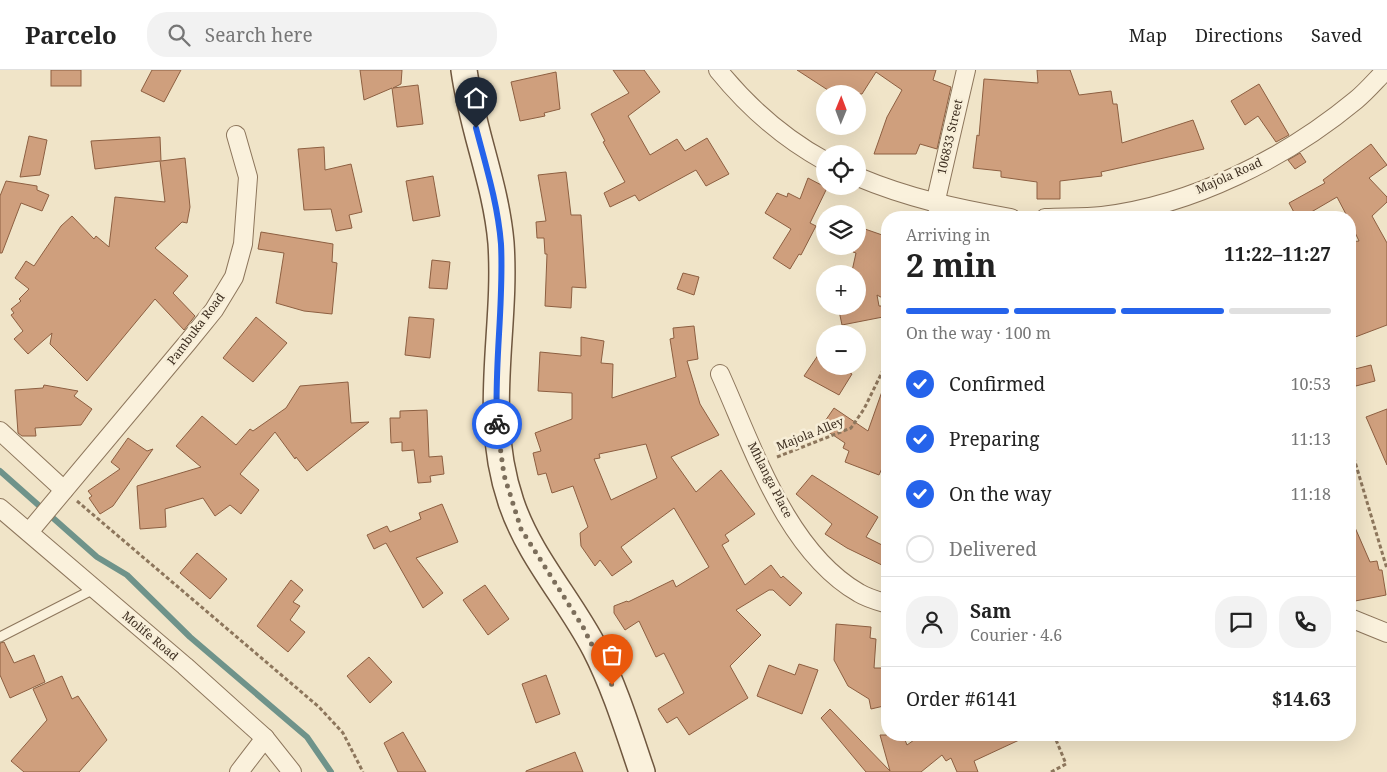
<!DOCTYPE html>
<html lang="en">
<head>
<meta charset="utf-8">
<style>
	:root { --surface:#fff; --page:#f2f2f2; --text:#222; --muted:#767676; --line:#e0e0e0; --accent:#2563eb }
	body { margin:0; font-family:"Noto Serif",serif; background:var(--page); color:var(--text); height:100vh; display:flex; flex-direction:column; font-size:19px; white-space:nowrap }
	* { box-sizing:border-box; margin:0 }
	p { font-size:16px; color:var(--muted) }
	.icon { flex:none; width:28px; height:28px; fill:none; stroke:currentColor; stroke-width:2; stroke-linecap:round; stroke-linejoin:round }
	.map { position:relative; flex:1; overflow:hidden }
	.panel { position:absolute; left:881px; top:141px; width:475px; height:530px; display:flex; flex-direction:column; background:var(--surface); border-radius:20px; box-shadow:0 5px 20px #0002 }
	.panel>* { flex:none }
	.needle { width:32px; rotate:1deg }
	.buttons { position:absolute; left:816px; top:15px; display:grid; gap:10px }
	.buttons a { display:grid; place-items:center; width:50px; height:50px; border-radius:50%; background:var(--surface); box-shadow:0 5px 20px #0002; font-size:25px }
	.pin { position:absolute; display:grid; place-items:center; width:42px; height:42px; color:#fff; margin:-51px -21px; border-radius:50% 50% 50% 0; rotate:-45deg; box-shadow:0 0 5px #0007 }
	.pin .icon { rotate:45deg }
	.courier { position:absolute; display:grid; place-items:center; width:50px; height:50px; margin:-25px; border:4px solid #2563eb; border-radius:50%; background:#fff; color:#222; box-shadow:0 1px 6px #0007 }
	.summary em { font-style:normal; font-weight:700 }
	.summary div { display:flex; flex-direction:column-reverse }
	.summary { display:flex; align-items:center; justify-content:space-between; height:85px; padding:0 25px }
	h1 { font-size:32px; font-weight:700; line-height:38px }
	.bar { display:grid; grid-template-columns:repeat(4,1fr); gap:8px 5px; align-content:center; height:60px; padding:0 25px }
	.bar i { height:6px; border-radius:4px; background:var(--line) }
	.bar .current { background:var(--accent) }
	.bar p { grid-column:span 4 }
	.line { display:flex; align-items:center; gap:12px; padding:0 25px; border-top:1px solid var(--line) }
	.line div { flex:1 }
	.round { display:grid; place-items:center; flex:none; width:52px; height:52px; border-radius:20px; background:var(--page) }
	ol { padding:0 25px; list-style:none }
	li { display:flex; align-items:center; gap:15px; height:55px }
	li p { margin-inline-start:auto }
	li .icon { padding:5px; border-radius:50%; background:var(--accent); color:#fff; stroke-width:4 }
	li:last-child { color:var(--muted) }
	li i { width:28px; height:28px; border:2px solid var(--line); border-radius:50% }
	header { display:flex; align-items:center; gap:30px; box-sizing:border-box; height:70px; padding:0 25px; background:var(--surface); border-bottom:1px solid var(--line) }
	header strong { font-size:24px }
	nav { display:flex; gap:28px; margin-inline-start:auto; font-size:18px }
	.search { width:350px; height:45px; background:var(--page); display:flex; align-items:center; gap:12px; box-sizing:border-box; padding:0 18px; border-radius:20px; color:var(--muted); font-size:19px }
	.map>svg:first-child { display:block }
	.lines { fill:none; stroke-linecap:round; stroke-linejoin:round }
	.stream { stroke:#6f938a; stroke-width:6 }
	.building { fill:#cf9f7d; stroke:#8d5f41; fill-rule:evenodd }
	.lane-casing { stroke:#8d765c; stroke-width:11 }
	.street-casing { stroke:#8d765c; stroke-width:20 }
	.secondary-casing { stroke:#6f573f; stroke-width:28 }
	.path { stroke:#8d765c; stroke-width:3; stroke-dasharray:4 2.5; stroke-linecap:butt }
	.lane { stroke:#faf1dc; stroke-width:9 }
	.street { stroke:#faf1dc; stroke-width:18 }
	.secondary { stroke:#faf1dc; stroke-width:25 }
	.done { stroke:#7c6e5b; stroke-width:5; stroke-dasharray:0 9 }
	.route { stroke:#2563eb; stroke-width:6 }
	.labels { text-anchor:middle; stroke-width:5; stroke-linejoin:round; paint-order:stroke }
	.street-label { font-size:12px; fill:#3d2e20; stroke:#f7eed8 }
</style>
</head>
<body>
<header>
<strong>Parcelo</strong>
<div class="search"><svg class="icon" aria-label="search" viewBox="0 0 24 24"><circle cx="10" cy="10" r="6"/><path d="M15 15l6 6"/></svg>Search here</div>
<nav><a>Map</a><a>Directions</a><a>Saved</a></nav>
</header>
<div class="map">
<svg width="1387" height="702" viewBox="0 0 1387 702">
	<rect width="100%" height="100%" fill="#f0e4c8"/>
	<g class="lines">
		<polyline class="stream" points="0,401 97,487 127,505 190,567 307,667 331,702"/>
	</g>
	<g class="building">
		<rect x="51" y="0" width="30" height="16"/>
		<polygon points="152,0 181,0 164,32 141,21"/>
		<polygon points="360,0 402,0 401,14 393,18 418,15 423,54 397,57 392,18 364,30"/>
		<polygon points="613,0 644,0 660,22 628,46 650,85 677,69 685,81 707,68 729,104 706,116 696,100 639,131 635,125 610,137 604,123 625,112 603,72 605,71 591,44 629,23"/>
		<polygon points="797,0 936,0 933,10 951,17 937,79 920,74 916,84 874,84 887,47 902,20 876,2 862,24 834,24"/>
		<polygon points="1037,0 1070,0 1079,25 1111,21 1113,34 1117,34 1122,73 1193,50 1204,79 1101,102 1102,106 1060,111 1060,129 1037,129 1037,112 1001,107 1001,101 973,98 977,65 979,66 984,9 1038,13"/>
		<polygon points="556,2 560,39 544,43 545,46 520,51 511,12"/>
		<polygon points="1259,14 1289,65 1276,72 1258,46 1245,55 1231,31"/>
		<polygon points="29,66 47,70 40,105 20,107"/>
		<polygon points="160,67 161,91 185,88 190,137 187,153 182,152 155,178 188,206 173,223 195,246 184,260 155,229 87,311 50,274 52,263 28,284 14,269 23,261 11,245 14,243 11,239 21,231 19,229 29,219 15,208 26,191 34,196 61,156 72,146 94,169 96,166 109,177 115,127 165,132 160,91 95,99 91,71"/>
		<polygon points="1371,74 1387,95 1369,108 1387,127 1387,132 1372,146 1387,173 1387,255 1350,269 1350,172 1359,171 1350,152 1350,148 1348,148 1337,127 1301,148 1297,148 1289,133 1325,113 1323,110"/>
		<polygon points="324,77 325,100 351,94 362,142 349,145 352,158 336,161 331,139 304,140 298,79"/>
		<polygon points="1300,83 1306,92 1295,99 1288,90"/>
		<polygon points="566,102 571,145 581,145 586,218 572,217 571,238 545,236 547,184 545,184 544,168 537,168 536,152 546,151 538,105"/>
		<polygon points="433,106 440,146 413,151 406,111"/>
		<polygon points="808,108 827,118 810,153 816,156 801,185 799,184 790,199 773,188 791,159 765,143 777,123 787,127 788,123 800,129"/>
		<polygon points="6,111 37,116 37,120 49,125 42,141 21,133 2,183 0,183 0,126"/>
		<polygon points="862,158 888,167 888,231 877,225 879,236 888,236 888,246 842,255 838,236 858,236 858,203 852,201 856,183 853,182 855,176 858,176"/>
		<polygon points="261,162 333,174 332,192 337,193 332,244 304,241 276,233 284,183 258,179"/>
		<polygon points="432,190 450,192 447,219 429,218"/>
		<polygon points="683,203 699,207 694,225 677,219"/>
		<polygon points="256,247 287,273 253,312 223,288"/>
		<polygon points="409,247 434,249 430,288 405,285"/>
		<path d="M 694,256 L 698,289 L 687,291 L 700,334 L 719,365 L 671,387 L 696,422 L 721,400 L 755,444 L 725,465 L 729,471 L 722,475 L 745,515 L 771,495 L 781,508 L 783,506 L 802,523 L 790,536 L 773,520 L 769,520 L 736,540 L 761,565 L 730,596 L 748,628 L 689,665 L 677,647 L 667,653 L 658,639 L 684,623 L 664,583 L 656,587 L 639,551 L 625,560 L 614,543 L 614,536 L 627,531 L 628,532 L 673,510 L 676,517 L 709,497 L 674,438 L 621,477 L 632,492 L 612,506 L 600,490 L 595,496 L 581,476 L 580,463 L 588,457 L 573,416 L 552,423 L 546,403 L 538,405 L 533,383 L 541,381 L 535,363 L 572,349 L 572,323 L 538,321 L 540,282 L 581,286 L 581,267 L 604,271 L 601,293 L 613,294 L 612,328 L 676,307 L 670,269 L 674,268 L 673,258 ZM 646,374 L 657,408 L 611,430 L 594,389 L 600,388 L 599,384 Z"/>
		<polygon points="825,275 825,296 839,296 852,304 839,325 804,306"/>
		<polygon points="1371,295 1375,311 1356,316 1351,300"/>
		<polygon points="348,312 351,353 369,352 307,401 296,387 295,389 275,362 240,404 259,420 241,444 230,435 215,446 203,428 165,439 166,457 140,459 137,416 201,397 176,376 202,346 236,375 250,359 253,361 286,338 300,316"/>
		<polygon points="885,313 888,314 888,385 879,405 845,392 849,381 843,378 845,373 821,357 834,338 868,361"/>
		<polygon points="44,315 78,321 74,326 92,339 81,355 35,358 36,366 22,366 18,363 15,320 43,318"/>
		<polygon points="1387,339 1387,395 1366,347"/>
		<polygon points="427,340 429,387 442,386 444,404 430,406 431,412 418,413 414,380 402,381 402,372 391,373 390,348 400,348 400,341"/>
		<polygon points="128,368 147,381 153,379 113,436 100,444 89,428 92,426 88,421 120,399 111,392"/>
		<polygon points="812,405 878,447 866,467 888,478 888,498 847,478 825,464 832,454 796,424"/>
		<polygon points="442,434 458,472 416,488 443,523 423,538 386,473 374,479 367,465 387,456 390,462 421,449 419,443"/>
		<polygon points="1350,446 1370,492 1377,491 1379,500 1382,500 1386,525 1350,532"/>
		<polygon points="197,483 227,509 210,529 180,503"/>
		<polygon points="291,510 303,520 293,532 300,536 290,550 305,562 288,582 257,556"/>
		<polygon points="485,515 509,549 488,565 463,530"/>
		<polygon points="836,554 871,557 870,568 876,569 874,598 888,598 888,635 871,639 869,629 848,616 834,590"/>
		<polygon points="4,572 14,593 34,585 45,612 10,628 0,605 0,573"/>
		<polygon points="369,587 392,612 370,633 347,606"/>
		<polygon points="799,594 818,600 802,644 757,626 769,595 795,605"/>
		<polygon points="546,605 560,644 536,653 522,614"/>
		<polygon points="62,606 72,629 78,626 107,670 79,702 24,702 11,691 47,650 33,619"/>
		<polygon points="830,639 890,701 880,665 903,665 907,675 921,665 1030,665 974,691 978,702 957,702 951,688 946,691 942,685 921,702 866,702 821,648"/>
		<polygon points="403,662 426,702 398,702 384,673"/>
		<polygon points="575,682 583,702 526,702 526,701"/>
	</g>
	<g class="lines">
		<g class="lane-casing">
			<polyline id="lane" points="0,567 94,519"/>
		</g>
		<g class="street-casing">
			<g id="street">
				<path d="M 718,0 C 748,37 783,68 825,91"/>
				<path d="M 858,107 C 908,128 958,139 1011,148"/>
				<polyline points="935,134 966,0"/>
				<path d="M 1045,148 C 1064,147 1083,148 1102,146 C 1193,135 1286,88 1356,30 C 1367,21 1376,10 1386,0"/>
				<path d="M 720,304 C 753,377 786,481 859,523 C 867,528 878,531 888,534"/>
				<polyline points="0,361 64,420"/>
				<polyline points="0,438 185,596 265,668 292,702"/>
				<polyline points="29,462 188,272 214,240 234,207 243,174 248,107 236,65"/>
				<polyline points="1350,548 1387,563"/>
				<polyline points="239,702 265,668"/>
			</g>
		</g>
		<g class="secondary-casing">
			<path id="secondary" d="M 464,0 C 472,59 496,114 501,173 C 507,261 481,344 511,432 C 529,486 569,529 595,579 C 615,618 628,661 642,702"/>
		</g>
		<g class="path">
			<polyline points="1350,375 1387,499"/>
			<polyline points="777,387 851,358 864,339 888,290"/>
			<polyline points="77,431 319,637 343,663 363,702"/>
			<polyline points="1051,702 1066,694 1054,665"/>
		</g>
		<use href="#lane" class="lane"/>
		<use href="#street" class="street"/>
		<use href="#secondary" class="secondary"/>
	</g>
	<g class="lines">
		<polyline class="done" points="497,354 504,405 521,459 583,557 612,615"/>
		<path class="route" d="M 476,58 C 486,96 498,135 501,174 C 504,234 494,294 497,354"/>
	</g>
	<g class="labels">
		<g class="street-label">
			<text transform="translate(950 67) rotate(-77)" y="4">106833 Street</text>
			<text transform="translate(1229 106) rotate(-24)" y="4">Majola Road</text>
			<text transform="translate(196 259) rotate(-53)" y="4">Pambuka Road</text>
			<text transform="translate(810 364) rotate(-22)" y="4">Majola Alley</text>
			<text transform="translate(770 410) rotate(63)" y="4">Mhlanga Place</text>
			<text transform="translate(150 566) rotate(40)" y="4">Molife Road</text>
		</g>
	</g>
</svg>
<div class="buttons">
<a><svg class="needle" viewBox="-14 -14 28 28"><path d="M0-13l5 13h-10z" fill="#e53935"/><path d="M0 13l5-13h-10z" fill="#767676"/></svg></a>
<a><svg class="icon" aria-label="locate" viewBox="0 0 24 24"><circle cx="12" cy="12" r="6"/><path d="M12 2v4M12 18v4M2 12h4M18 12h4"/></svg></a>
<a><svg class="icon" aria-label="layers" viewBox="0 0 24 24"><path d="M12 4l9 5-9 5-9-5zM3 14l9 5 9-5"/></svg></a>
<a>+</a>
<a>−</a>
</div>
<div class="pin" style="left:612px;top:615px;background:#ea580c"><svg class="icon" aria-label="bag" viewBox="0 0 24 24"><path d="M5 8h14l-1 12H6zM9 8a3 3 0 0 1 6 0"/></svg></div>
<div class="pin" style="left:476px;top:58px;background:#1f2937"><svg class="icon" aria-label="home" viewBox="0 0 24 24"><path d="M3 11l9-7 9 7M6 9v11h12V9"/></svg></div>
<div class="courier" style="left:497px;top:354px"><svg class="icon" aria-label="bike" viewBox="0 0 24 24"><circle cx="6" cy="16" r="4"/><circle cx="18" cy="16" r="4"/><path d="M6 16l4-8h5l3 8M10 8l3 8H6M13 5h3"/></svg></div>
<section class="panel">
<div class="summary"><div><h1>2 min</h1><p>Arriving in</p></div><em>11:22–11:27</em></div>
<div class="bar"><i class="current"></i><i class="current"></i><i class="current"></i><i></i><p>On the way · 100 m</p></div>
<ol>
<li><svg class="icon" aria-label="check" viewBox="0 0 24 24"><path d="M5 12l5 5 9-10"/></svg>Confirmed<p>10:53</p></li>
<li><svg class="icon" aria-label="check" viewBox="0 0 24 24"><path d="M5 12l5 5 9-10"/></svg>Preparing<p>11:13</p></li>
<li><svg class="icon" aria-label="check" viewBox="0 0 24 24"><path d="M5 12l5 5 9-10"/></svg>On the way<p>11:18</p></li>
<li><i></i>Delivered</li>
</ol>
<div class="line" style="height:90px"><a class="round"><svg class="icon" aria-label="person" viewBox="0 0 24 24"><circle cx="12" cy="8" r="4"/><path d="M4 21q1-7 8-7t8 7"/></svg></a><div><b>Sam</b><p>Courier · 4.6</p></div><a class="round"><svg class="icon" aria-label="chat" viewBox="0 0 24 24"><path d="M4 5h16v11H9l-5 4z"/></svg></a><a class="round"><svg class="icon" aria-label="phone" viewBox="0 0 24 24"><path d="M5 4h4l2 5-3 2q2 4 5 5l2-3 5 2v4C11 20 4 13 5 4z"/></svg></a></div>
<div class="line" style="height:65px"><div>Order #6141</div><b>$14.63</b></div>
</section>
</div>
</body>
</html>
